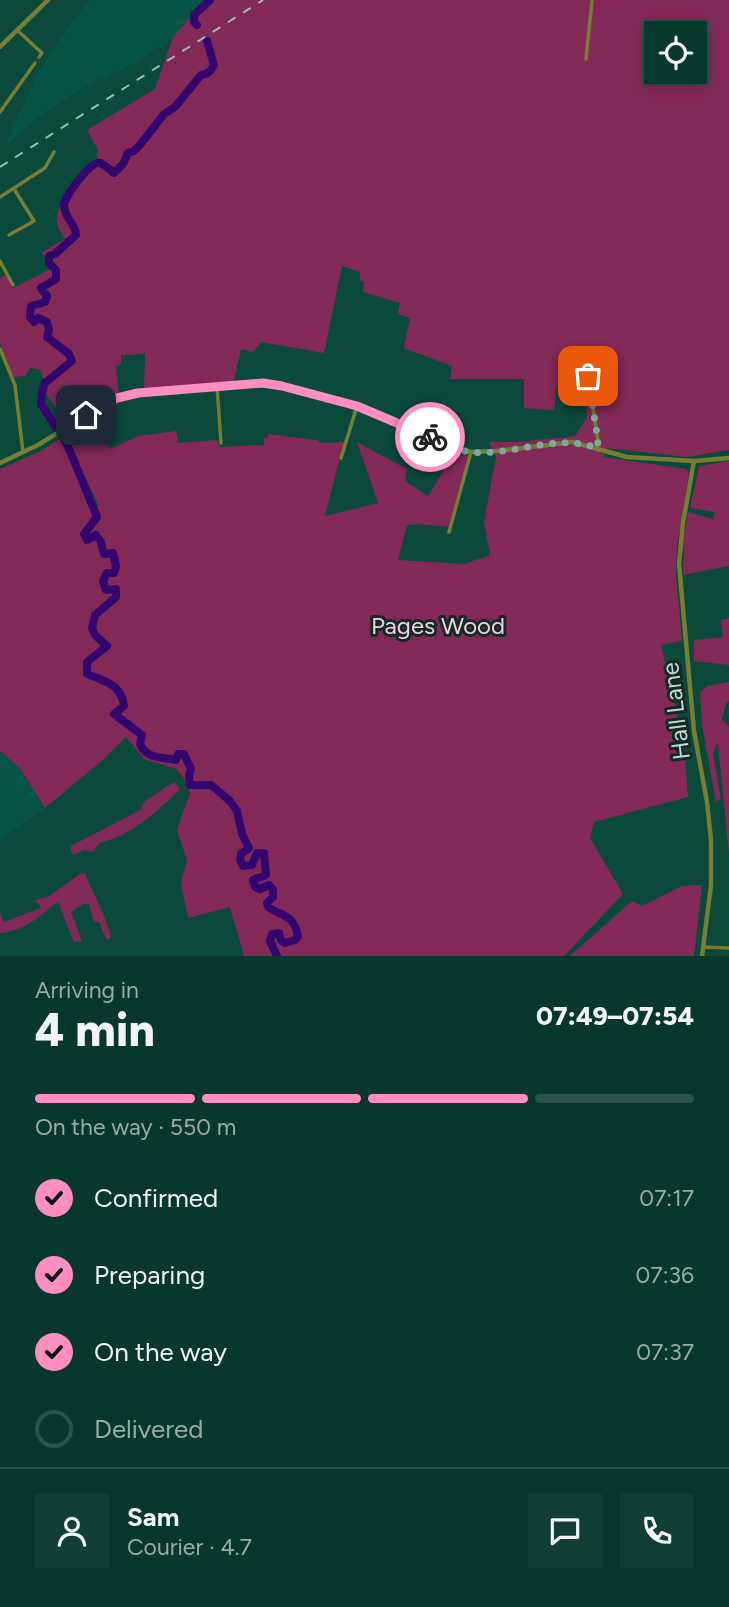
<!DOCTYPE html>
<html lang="en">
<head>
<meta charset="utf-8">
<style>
	:root { --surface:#08382c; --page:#113f34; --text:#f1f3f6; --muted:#98aca9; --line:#295248; --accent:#fd8ec0 }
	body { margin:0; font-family:Figtree,sans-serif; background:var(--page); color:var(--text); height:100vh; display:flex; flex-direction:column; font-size:26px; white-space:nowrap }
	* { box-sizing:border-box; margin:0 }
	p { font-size:23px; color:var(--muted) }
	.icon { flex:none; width:38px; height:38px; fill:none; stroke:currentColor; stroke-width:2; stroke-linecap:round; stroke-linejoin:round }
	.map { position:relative; height:956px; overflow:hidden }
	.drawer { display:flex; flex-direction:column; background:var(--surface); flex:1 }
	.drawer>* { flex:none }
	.tools { position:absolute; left:644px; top:21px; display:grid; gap:14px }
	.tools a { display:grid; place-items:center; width:63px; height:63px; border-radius:0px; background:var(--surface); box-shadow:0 4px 18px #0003,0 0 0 2px var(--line); font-size:35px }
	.pin { position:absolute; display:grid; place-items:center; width:60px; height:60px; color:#fff; margin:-30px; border-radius:14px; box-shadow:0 4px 10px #0006 }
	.courier { position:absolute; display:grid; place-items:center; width:70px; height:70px; margin:-35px; border:5px solid #fd8ec0; border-radius:50%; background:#fff; color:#222; box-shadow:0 2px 9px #0007 }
	.overview em { font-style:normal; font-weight:800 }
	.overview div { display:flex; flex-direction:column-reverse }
	.overview { display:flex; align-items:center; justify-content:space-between; height:119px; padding:0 35px }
	h1 { font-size:46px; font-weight:800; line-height:52px }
	.bar { display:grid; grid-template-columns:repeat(4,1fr); gap:10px 7px; align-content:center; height:84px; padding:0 35px }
	.bar i { height:9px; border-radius:5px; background:var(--line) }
	.bar .current { background:var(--accent) }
	.bar p { grid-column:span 4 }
	.line { display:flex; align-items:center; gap:18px; padding:0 35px; border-top:2px solid var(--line) }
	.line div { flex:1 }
	.round { display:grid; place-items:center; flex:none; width:74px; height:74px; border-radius:0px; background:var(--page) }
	ol { padding:0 35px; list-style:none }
	li { display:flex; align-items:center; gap:21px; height:77px }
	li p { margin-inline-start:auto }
	li .icon { padding:7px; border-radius:50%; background:var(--accent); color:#111; stroke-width:4 }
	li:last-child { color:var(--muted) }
	li i { width:38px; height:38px; border:4px solid var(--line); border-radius:50% }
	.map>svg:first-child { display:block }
	.built { fill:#055544 }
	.green { fill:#832957; fill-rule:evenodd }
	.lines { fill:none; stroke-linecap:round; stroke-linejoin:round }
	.river { stroke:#33056f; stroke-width:8 }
	.minor { stroke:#787d34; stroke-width:3.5 }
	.tertiary { stroke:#787d34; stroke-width:4.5 }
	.rail { stroke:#9bbeb3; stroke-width:2; stroke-dasharray:9 9; stroke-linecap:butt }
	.done { stroke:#80a89c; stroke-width:7; stroke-dasharray:0 12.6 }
	.route { stroke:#fd8ec0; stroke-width:9 }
	.labels { text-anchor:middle; stroke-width:6; stroke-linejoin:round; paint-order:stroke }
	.park-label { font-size:24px; fill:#efd1dd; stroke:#132b24 }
	.street-label { font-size:24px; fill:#bfdbd1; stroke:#132b24 }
</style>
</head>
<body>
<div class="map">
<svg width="729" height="956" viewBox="0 0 729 956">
	<rect width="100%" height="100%" fill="#0b4a3b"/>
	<g class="built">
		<polygon points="89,0 206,0 173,37 131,65 88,85 41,115 6,145 35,79 49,54"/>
		<polygon points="0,751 19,767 45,808 0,840"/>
	</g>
	<g class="green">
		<path d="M 206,0 L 729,0 L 729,450 L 687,457 L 607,448 L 603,457 L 686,469 L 689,473 L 677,548 L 676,574 L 682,641 L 661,645 L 684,741 L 688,797 L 594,822 L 590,838 L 623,894 L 564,956 L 244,956 L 230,907 L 188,918 L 181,883 L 187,860 L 177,830 L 190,793 L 186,781 L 176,769 L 144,759 L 126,737 L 104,759 L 45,808 L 19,767 L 0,751 L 0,469 L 41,451 L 62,437 L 93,506 L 99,506 L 72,449 L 63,418 L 46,394 L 47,385 L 39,369 L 30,368 L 25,376 L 11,377 L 0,343 L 0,278 L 6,275 L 13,288 L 51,269 L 42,252 L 65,239 C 63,235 58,228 57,224 C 55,203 80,168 98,159 L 96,154 L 99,152 L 87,130 L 155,89 L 173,37 ZM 656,33 L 695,33 L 695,72 L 656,72 ZM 342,266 L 360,272 L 360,280 L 364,282 L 363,292 L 400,303 L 398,314 L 410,318 L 404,348 L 452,366 L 450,379 L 524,379 L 524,408 L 554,410 L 557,385 L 585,385 L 587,418 L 575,436 L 517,442 L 489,442 L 496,457 L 484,522 L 490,555 L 464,564 L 398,560 L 407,525 L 417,524 L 451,527 L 470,456 L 454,454 L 428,496 L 405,481 L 407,469 L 357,442 L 378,503 L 325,516 L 344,442 L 321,443 L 317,440 L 268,434 L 268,438 L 264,438 L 264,445 L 220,447 L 217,440 L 178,443 L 176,431 L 138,436 L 110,449 L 99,433 L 78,443 L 71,429 L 89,419 L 87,410 L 119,395 L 116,366 L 121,364 L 121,355 L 145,354 L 144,389 L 233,385 L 241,349 L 253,352 L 261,342 L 324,353 Z"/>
		<polygon points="729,461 729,566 683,575 684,537 688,512 713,519 715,512 690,508 699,466"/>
		<polygon points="729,618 729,665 694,661 694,640 723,637 721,620"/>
		<polygon points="729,682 729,701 726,703 722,719 729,727 729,853 718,745 717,744 713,753 721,799 716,802 702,725 700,693 707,686"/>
		<path d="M 174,782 L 180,789 C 157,812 131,836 99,843 L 93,852 L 84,850 L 74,855 L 71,851 L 71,846 L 140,810 L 145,801 Z"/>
		<path d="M 85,873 C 93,895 106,915 111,937 L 107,941 L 99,922 L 94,922 L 89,904 L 83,904 L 71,912 L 82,941 L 74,942 L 58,902 C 53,904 50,907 45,912 C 32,923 17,932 0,933 L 0,913 L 4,922 L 41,908 L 36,900 L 49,896 L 80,874 Z"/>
		<polygon points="702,885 694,956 570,956 632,901 642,906 682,886"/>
	</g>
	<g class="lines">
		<g class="river">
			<polyline points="197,25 194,22 194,15 210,0"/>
			<path d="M 207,41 L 214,65 C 211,71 208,74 201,75 L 175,107 L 164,114 L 140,145 L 134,151 L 128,153 L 123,164 L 114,173 C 111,171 104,164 100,163 C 91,160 65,196 64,205 C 64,218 76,224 76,235 L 55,254 L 49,256 L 49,263 L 56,270 L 56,279 L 41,288 L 47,296 L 45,302 L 31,306 L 30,317 L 34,322 L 38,318 L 47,322 L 49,330 L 47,337 L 69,354 L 72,361 L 45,383 L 42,393 L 41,404 L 67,444 L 97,517 L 84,534 L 87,540 L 96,535 L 101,542 L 104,554 L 113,553 L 116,566 L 114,573 L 107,573 L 103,581 L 106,590 L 116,589 L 116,597 L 95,615 L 92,628 L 95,635 L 107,646 L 87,662 L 87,674 C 106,682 121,684 124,706 L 114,714 L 142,735 L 140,744 C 147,759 161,757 176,760 L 178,754 L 184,754 L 191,769 L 189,776 L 190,785 L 211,785 L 230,801 L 237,811 L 242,834 L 249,848 L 241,854 L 240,860 L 243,866 L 252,865 L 257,853 L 264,853 L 266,875 L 253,880 L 255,887 L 260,889 L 269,885 L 273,889 L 273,897 L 267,903 L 268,907 C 285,918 293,914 298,936 L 295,940 L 285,943 L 281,940 L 279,933 L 272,934 L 270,941 L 277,956"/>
		</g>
		<g class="minor">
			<polyline points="17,30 42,53 39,57"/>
			<polyline points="586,59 592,0"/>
			<polyline points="0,112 35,63"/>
			<polyline points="0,197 45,168 54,152"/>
			<polyline points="9,235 34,221 14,189"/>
			<polyline points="0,261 13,285"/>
			<polyline points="0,349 15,385 23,452"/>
			<polyline points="588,376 598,441 597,448"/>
			<polyline points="217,386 221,443"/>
			<polyline points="341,458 357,406"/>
			<polyline points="449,532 471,452"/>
			<polyline points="703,947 729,948"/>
		</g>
		<g class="tertiary">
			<polyline points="0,47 48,0"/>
			<polyline points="694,461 683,523 679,564 694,731 707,802 711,840 711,885 702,956"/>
			<polyline points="0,463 38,445 105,404 129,394 263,383 282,386 357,406 451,447 471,452 497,451 572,442 627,457 694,461 729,458"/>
		</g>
		<polyline class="rail" points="0,167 263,0"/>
	</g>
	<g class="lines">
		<path class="done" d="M 430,437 C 443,443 456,450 471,452 C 513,456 557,433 597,448 L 598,441 L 588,376"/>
		<polyline class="route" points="86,415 117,398 138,393 263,383 282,386 357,406 430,437"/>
	</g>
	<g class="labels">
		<g class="park-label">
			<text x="438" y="634">Pages Wood</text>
		</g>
		<g class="street-label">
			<text transform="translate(676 711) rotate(-97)" y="8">Hall Lane</text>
		</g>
	</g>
</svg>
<div class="tools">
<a><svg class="icon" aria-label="locate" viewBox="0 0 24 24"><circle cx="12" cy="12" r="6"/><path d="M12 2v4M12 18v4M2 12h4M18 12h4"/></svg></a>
</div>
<div class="pin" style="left:588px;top:376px;background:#ea580c"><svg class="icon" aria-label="bag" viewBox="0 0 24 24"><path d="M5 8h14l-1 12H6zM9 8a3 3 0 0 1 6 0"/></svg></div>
<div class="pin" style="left:86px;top:415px;background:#1f2937"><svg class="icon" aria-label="home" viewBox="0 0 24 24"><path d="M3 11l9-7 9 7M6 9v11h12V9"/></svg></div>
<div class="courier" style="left:430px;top:437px"><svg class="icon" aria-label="bike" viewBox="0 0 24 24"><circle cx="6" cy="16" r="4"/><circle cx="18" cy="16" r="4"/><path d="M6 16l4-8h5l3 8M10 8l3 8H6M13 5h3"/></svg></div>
</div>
<section class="drawer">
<div class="overview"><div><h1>4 min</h1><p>Arriving in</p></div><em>07:49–07:54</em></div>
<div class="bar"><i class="current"></i><i class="current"></i><i class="current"></i><i></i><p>On the way · 550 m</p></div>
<ol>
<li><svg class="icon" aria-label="check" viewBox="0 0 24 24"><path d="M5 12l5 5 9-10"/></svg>Confirmed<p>07:17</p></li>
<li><svg class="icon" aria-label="check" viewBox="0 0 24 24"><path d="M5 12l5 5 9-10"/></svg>Preparing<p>07:36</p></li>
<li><svg class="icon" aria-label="check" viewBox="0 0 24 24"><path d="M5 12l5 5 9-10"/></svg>On the way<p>07:37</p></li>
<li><i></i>Delivered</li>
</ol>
<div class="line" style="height:126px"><a class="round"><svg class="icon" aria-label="person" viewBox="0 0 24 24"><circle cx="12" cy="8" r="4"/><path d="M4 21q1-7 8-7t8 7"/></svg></a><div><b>Sam</b><p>Courier · 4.7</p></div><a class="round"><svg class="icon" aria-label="chat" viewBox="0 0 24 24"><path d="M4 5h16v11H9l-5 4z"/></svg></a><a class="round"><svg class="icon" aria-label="phone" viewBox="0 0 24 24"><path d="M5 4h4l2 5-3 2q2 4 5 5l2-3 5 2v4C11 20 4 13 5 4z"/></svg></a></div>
</section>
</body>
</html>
